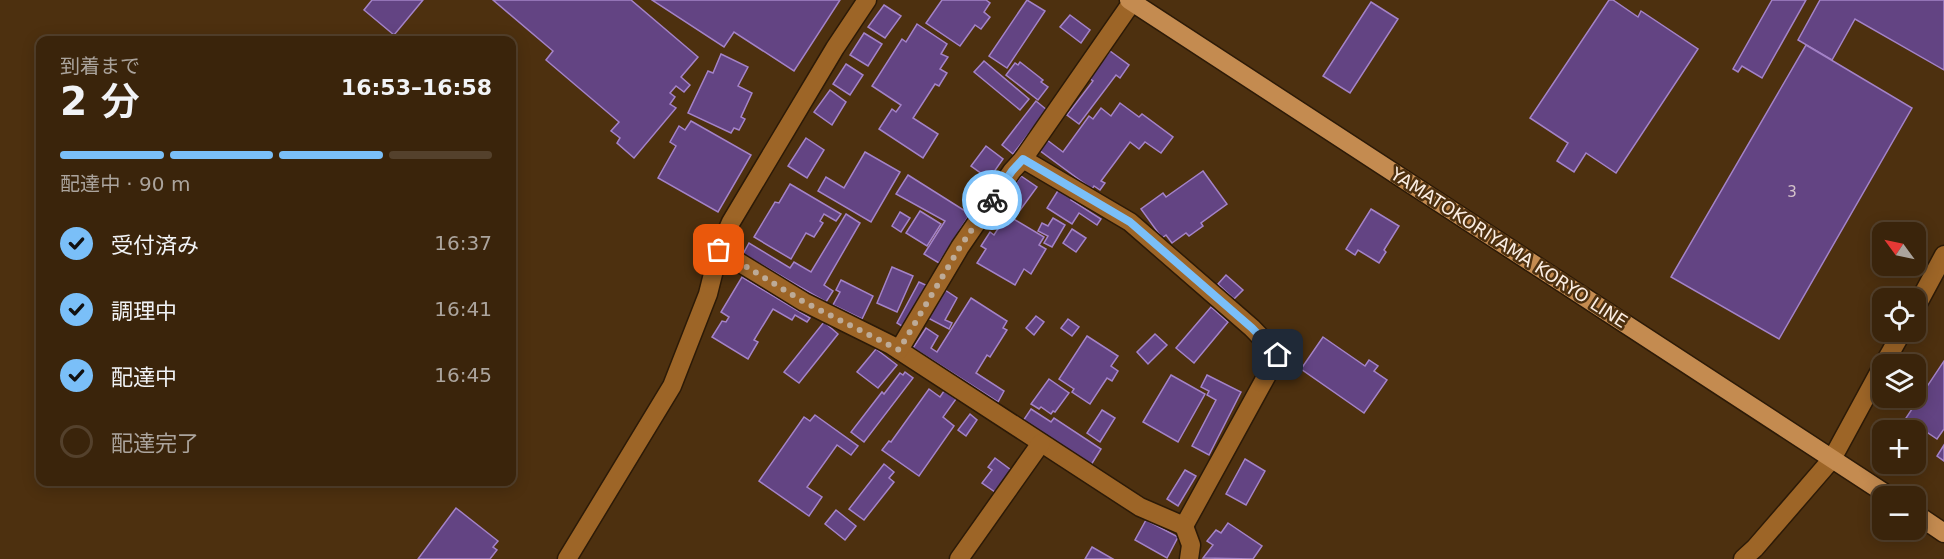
<!DOCTYPE html>
<html lang="ja">
<head>
<meta charset="utf-8">
<style>
	:root { --surface:#3a240b; --page:#453019; --text:#f1f3f6; --muted:#aba49d; --line:#54412c; --accent:#7abff8 }
	body { margin:0; font-family:"DejaVu Sans","Noto Sans JP",sans-serif; background:var(--page); color:var(--text); height:100vh; display:flex; flex-direction:column; font-size:22px; white-space:nowrap }
	* { box-sizing:border-box; margin:0 }
	p { font-size:20px; color:var(--muted) }
	.icon { flex:none; width:33px; height:33px; fill:none; stroke:currentColor; stroke-width:2; stroke-linecap:round; stroke-linejoin:round }
	.map { position:relative; flex:1; overflow:hidden }
	.drawer { position:absolute; left:36px; top:36px; width:480px; height:450px; display:flex; flex-direction:column; background:var(--surface); border-radius:12px; box-shadow:0 3px 15px #0003,0 0 0 2px var(--line) }
	.drawer>* { flex:none }
	.needle { width:39px; rotate:303deg }
	.fabs { position:absolute; left:1872px; top:222px; display:grid; gap:12px }
	.fabs a { display:grid; place-items:center; width:54px; height:54px; border-radius:12px; background:var(--surface); box-shadow:0 3px 15px #0003,0 0 0 2px var(--line); font-size:30px }
	.pin { position:absolute; display:grid; place-items:center; width:51px; height:51px; color:#fff; margin:-26px; border-radius:12px; box-shadow:0 3px 9px #0006 }
	.courier { position:absolute; display:grid; place-items:center; width:60px; height:60px; margin:-30px; border:4px solid #7abff8; border-radius:50%; background:#fff; color:#222; box-shadow:0 2px 8px #0007 }
	.headline em { font-style:normal; font-weight:600 }
	.headline div { display:flex; flex-direction:column-reverse }
	.headline { display:flex; align-items:center; justify-content:space-between; height:102px; padding:0 24px }
	h1 { font-size:39px; font-weight:600; line-height:45px }
	.bar { display:grid; grid-template-columns:repeat(4,1fr); gap:9px 6px; align-content:center; height:72px; padding:0 24px }
	.bar i { height:8px; border-radius:4px; background:var(--line) }
	.bar .on { background:var(--accent) }
	.bar p { grid-column:span 4 }
	ol { padding:0 24px; list-style:none }
	li { display:flex; align-items:center; gap:18px; height:66px }
	li p { margin-inline-start:auto }
	li .icon { padding:6px; border-radius:50%; background:var(--accent); color:#111; stroke-width:4 }
	li:last-child { color:var(--muted) }
	li i { width:33px; height:33px; border:3px solid var(--line); border-radius:50% }
	.map>svg:first-child { display:block }
	.building { fill:#634483; stroke:#a483c8; stroke-width:1.5 }
	.lines { fill:none; stroke-linecap:round; stroke-linejoin:round }
	.minor-casing { stroke:#2c1a07; stroke-width:21 }
	.major-casing { stroke:#2c1a07; stroke-width:21 }
	.minor { stroke:#9d6527; stroke-width:18 }
	.major { stroke:#c48b50; stroke-width:18 }
	.done { stroke:#bdab98; stroke-width:6; stroke-dasharray:0 10.8 }
	.route { stroke:#7abff8; stroke-width:8 }
	.labels { text-anchor:middle; stroke-width:5; stroke-linejoin:round; paint-order:stroke }
	.number-label { font-size:15px; fill:#d4c3ca }
	.street-label { font-size:18px; fill:#faede2; stroke:#4d300f }
</style>
</head>
<body>
<div class="map">
<svg width="1944" height="559" viewBox="0 0 1944 559">
	<rect width="100%" height="100%" fill="#4d300f"/>
	<g class="building">
		<polygon points="372,0 423,0 394,35 364,10"/>
		<polygon points="493,0 631,0 698,57 681,77 690,85 684,92 676,86 670,93 675,97 670,104 676,108 634,158 617,143 620,138 611,131 619,122 546,60 553,51"/>
		<polygon points="652,0 840,0 794,71 734,32 724,47"/>
		<polygon points="942,0 986,0 990,3 984,12 990,17 981,29 975,25 960,46 926,23"/>
		<polygon points="1027,0 1045,11 1007,68 989,56"/>
		<polygon points="1609,0 1613,0 1638,17 1641,11 1698,49 1616,173 1586,153 1574,172 1557,161 1568,143 1530,118"/>
		<polygon points="1772,0 1806,0 1762,78 1742,66 1738,72 1733,69"/>
		<polygon points="1820,0 1944,0 1944,70 1855,19 1832,60 1798,40"/>
		<polygon points="1371,2 1398,19 1350,93 1323,76"/>
		<polygon points="884,5 901,16 885,38 868,27"/>
		<polygon points="1070,15 1090,30 1081,43 1060,27"/>
		<polygon points="917,24 947,44 941,54 948,57 940,69 947,73 939,86 935,84 913,118 938,134 923,158 879,129 892,109 896,112 901,105 872,86 902,39 906,42"/>
		<polygon points="864,33 882,44 868,66 850,55"/>
		<polygon points="1806,45 1912,108 1779,339 1671,277"/>
		<polygon points="1110,51 1129,65 1120,78 1116,75 1079,124 1067,115 1093,81 1089,78"/>
		<polygon points="721,54 748,67 738,86 752,93 741,117 745,119 739,130 734,128 731,133 688,113 708,71 713,73"/>
		<polygon points="984,61 1029,99 1020,110 974,72"/>
		<polygon points="1020,62 1043,80 1041,82 1048,87 1038,100 1006,75 1015,63 1018,65"/>
		<polygon points="846,64 863,75 850,95 833,84"/>
		<polygon points="830,90 846,102 832,125 814,112"/>
		<polygon points="1036,101 1047,110 1013,154 1002,145"/>
		<polygon points="1120,103 1139,117 1142,114 1173,137 1161,153 1145,142 1139,149 1130,142 1101,181 1105,183 1100,190 1094,186 1092,189 1039,150 1047,140 1063,152 1089,116 1093,119 1101,108 1111,116"/>
		<polygon points="691,121 751,155 718,212 658,178 676,146 670,142 679,126 685,130"/>
		<polygon points="806,138 824,150 807,178 788,166"/>
		<polygon points="986,146 1003,159 989,179 971,166"/>
		<polygon points="865,152 900,172 871,222 818,191 826,177 844,188"/>
		<polygon points="1203,171 1227,204 1201,223 1203,226 1189,236 1186,233 1172,243 1166,235 1162,238 1141,209 1163,193 1166,197"/>
		<polygon points="908,175 970,214 939,263 924,254 945,221 896,194"/>
		<polygon points="1021,176 1037,187 1018,213 1010,208 1008,209 1001,203"/>
		<polygon points="790,184 841,214 836,221 824,214 820,221 823,223 814,237 806,233 791,259 754,237 775,202 779,203"/>
		<polygon points="1059,189 1072,197 1071,200 1101,219 1097,225 1079,213 1072,224 1047,208"/>
		<polygon points="1371,209 1399,226 1384,250 1386,252 1379,263 1358,250 1355,255 1346,249"/>
		<polygon points="920,211 941,224 927,246 906,233"/>
		<polygon points="900,212 910,218 901,232 892,226"/>
		<polygon points="846,214 860,223 824,285 833,291 826,302 743,254 749,243 790,268 794,262 811,272"/>
		<polygon points="1007,215 1044,237 1039,245 1046,249 1031,274 1024,269 1015,285 977,263 986,249 981,246 990,232 994,235"/>
		<polygon points="1053,218 1065,225 1052,247 1044,243 1048,236 1038,231 1042,223 1048,226"/>
		<polygon points="1072,229 1086,238 1076,252 1063,243"/>
		<polygon points="892,267 913,276 897,312 877,303"/>
		<polygon points="1226,275 1243,290 1234,299 1218,284"/>
		<polygon points="742,277 810,318 807,322 795,315 792,320 773,309 754,340 758,342 748,359 712,337 722,321 726,322 729,317 721,312"/>
		<polygon points="841,280 873,296 862,319 833,305 840,292 836,290"/>
		<polygon points="919,282 930,287 905,328 897,323"/>
		<polygon points="945,290 957,298 945,320 952,323 949,329 926,317 939,295 941,296"/>
		<polygon points="971,298 1007,321 1003,328 1007,330 990,357 987,355 976,373 1004,391 998,402 913,348 926,328 938,336 931,348 937,352"/>
		<polygon points="1211,307 1228,322 1194,363 1176,348"/>
		<polygon points="1036,316 1044,322 1034,335 1026,328"/>
		<polygon points="1068,319 1079,327 1072,336 1061,328"/>
		<polygon points="824,322 838,334 799,383 784,372"/>
		<polygon points="1155,334 1167,345 1148,364 1137,352"/>
		<polygon points="1087,336 1118,356 1111,366 1118,371 1112,381 1107,378 1090,404 1072,392 1074,389 1059,379"/>
		<polygon points="1323,337 1365,366 1369,360 1378,366 1374,371 1387,380 1364,413 1301,369"/>
		<polygon points="876,349 897,365 878,388 857,372"/>
		<polygon points="1944,361 1944,429 1937,439 1906,418"/>
		<polygon points="905,372 913,378 864,442 851,432 882,392 884,394 900,373 903,375"/>
		<polygon points="1171,375 1205,394 1178,442 1143,422"/>
		<polygon points="1207,375 1241,392 1209,455 1192,446 1216,400 1207,395 1209,391 1201,387"/>
		<polygon points="1049,379 1069,393 1055,412 1053,411 1051,414 1041,407 1039,409 1031,404"/>
		<polygon points="929,389 940,397 944,391 956,399 943,417 954,426 919,476 882,450 889,441 891,442"/>
		<polygon points="1031,409 1051,422 1054,418 1101,449 1091,465 1023,421"/>
		<polygon points="1102,410 1115,418 1100,442 1087,433"/>
		<polygon points="970,414 977,420 966,436 958,430"/>
		<polygon points="815,415 858,446 851,455 837,445 807,487 822,497 809,516 759,481 804,417 810,421"/>
		<polygon points="1944,445 1944,461 1937,456"/>
		<polygon points="995,458 1011,470 995,492 982,483 992,470 988,467"/>
		<polygon points="1245,459 1265,471 1246,505 1226,494"/>
		<polygon points="884,464 894,472 889,478 894,482 864,520 849,509"/>
		<polygon points="1185,470 1196,476 1178,506 1167,499"/>
		<polygon points="456,508 498,541 493,547 497,550 490,559 418,559"/>
		<polygon points="836,510 856,526 845,540 825,524"/>
		<polygon points="1146,520 1178,537 1167,558 1135,540"/>
		<polygon points="1228,523 1262,546 1253,559 1203,558 1213,545 1207,541 1216,530 1221,533"/>
		<polygon points="1092,547 1113,559 1085,559"/>
	</g>
	<g class="lines">
		<g class="minor-casing">
			<g id="minor">
				<polyline points="1132,2 1023,159 1130,222 1252,328 1278,355 1184,526"/>
				<polyline points="719,250 804,302 891,345 1140,507 1184,526 1191,545 1189,559"/>
				<polyline points="1916,307 1944,255"/>
				<polyline points="899,350 960,247 1012,171 1023,159"/>
				<polyline points="1884,364 1902,332"/>
				<polyline points="567,559 672,386 708,294 719,250 731,222 835,48 867,0"/>
				<polyline points="959,559 1041,443"/>
				<polyline points="1743,559 1755,548 1832,459 1882,367"/>
			</g>
		</g>
		<g class="major-casing">
			<g id="major">
				<polyline points="1129,0 1889,496"/>
				<polyline points="1916,514 1944,533"/>
			</g>
		</g>
		<use href="#minor" class="minor"/>
		<use href="#major" class="major"/>
	</g>
	<g class="lines">
		<polyline class="done" points="719,250 804,302 899,350 960,247 992,200"/>
		<polyline class="route" points="992,200 1012,171 1023,159 1130,222 1252,328 1278,355"/>
	</g>
	<g class="labels">
		<g class="number-label">
			<text x="1792" y="197">3</text>
		</g>
		<g class="street-label">
			<text transform="translate(1509 248) rotate(33)" y="6">YAMATOKORIYAMA KORYO LINE</text>
		</g>
	</g>
</svg>
<div class="fabs">
<a><svg class="needle" viewBox="-14 -14 28 28"><path d="M0-13l5 13h-10z" fill="#e53935"/><path d="M0 13l5-13h-10z" fill="#aba49d"/></svg></a>
<a><svg class="icon" aria-label="locate" viewBox="0 0 24 24"><circle cx="12" cy="12" r="6"/><path d="M12 2v4M12 18v4M2 12h4M18 12h4"/></svg></a>
<a><svg class="icon" aria-label="layers" viewBox="0 0 24 24"><path d="M12 4l9 5-9 5-9-5zM3 14l9 5 9-5"/></svg></a>
<a>+</a>
<a>−</a>
</div>
<div class="pin" style="left:719px;top:250px;background:#ea580c"><svg class="icon" aria-label="bag" viewBox="0 0 24 24"><path d="M5 8h14l-1 12H6zM9 8a3 3 0 0 1 6 0"/></svg></div>
<div class="pin" style="left:1278px;top:355px;background:#1f2937"><svg class="icon" aria-label="home" viewBox="0 0 24 24"><path d="M3 11l9-7 9 7M6 9v11h12V9"/></svg></div>
<div class="courier" style="left:992px;top:200px"><svg class="icon" aria-label="bike" viewBox="0 0 24 24"><circle cx="6" cy="16" r="4"/><circle cx="18" cy="16" r="4"/><path d="M6 16l4-8h5l3 8M10 8l3 8H6M13 5h3"/></svg></div>
<section class="drawer">
<div class="headline"><div><h1>2 分</h1><p>到着まで</p></div><em>16:53–16:58</em></div>
<div class="bar"><i class="on"></i><i class="on"></i><i class="on"></i><i></i><p>配達中 · 90 m</p></div>
<ol>
<li><svg class="icon" aria-label="check" viewBox="0 0 24 24"><path d="M5 12l5 5 9-10"/></svg>受付済み<p>16:37</p></li>
<li><svg class="icon" aria-label="check" viewBox="0 0 24 24"><path d="M5 12l5 5 9-10"/></svg>調理中<p>16:41</p></li>
<li><svg class="icon" aria-label="check" viewBox="0 0 24 24"><path d="M5 12l5 5 9-10"/></svg>配達中<p>16:45</p></li>
<li><i></i>配達完了</li>
</ol>
</section>
</div>
</body>
</html>
